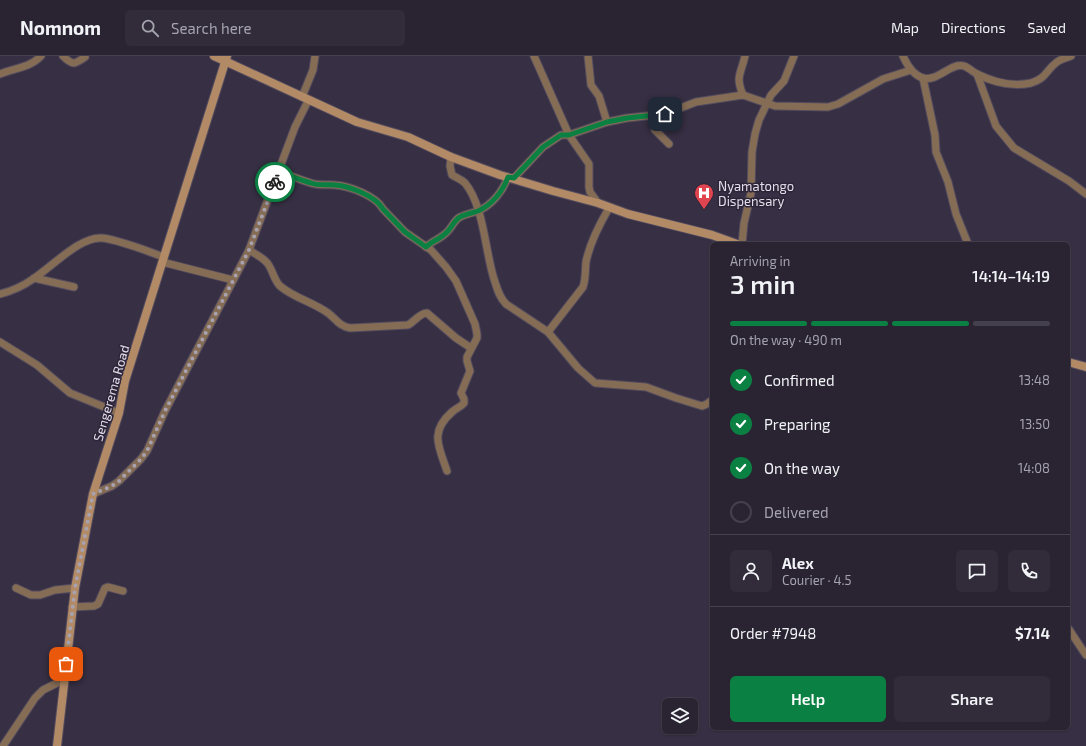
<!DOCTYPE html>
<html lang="en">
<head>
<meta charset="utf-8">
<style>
	:root { --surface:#292332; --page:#312b3a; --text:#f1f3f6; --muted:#a5a4ac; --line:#45404d; --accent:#0b8043 }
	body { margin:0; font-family:"Exo 2",sans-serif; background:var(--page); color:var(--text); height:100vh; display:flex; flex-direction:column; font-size:15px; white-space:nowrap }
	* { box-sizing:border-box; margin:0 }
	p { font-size:13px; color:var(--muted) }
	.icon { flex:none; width:22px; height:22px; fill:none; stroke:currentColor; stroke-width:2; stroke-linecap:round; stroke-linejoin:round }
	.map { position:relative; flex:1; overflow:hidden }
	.details { position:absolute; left:710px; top:186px; width:360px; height:488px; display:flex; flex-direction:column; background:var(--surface); border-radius:6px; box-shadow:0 1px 3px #0004,0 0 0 1px var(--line) }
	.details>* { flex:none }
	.tools { position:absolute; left:662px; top:642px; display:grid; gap:8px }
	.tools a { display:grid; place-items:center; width:36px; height:36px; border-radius:6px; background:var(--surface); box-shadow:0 1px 3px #0004,0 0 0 1px var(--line); font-size:20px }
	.pin { position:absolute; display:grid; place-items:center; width:34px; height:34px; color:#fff; margin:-17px; border-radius:8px; box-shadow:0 2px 6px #0006 }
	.courier { position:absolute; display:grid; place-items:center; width:40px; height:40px; margin:-20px; border:3px solid #0b8043; border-radius:50%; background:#fff; color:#222; box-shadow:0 1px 5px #0007 }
	.summary em { font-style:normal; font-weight:600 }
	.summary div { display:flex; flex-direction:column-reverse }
	.summary { display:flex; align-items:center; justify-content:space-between; height:68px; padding:0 20px }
	h1 { font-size:26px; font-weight:600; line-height:30px }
	.bar { display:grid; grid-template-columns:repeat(4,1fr); gap:6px 4px; align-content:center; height:48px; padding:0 20px }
	.bar i { height:5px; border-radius:3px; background:var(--line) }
	.bar .active { background:var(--accent) }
	.bar p { grid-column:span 4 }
	.line { display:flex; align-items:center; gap:10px; padding:0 20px; border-top:1px solid var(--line) }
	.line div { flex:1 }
	.round { display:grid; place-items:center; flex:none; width:42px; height:42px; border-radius:6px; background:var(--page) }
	ol { padding:0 20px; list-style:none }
	li { display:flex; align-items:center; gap:12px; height:44px }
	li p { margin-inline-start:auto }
	li .icon { padding:4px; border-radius:50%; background:var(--accent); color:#fff; stroke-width:4 }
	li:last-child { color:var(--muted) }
	li i { width:22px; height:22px; border:2px solid var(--line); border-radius:50% }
	.button { display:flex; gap:8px; margin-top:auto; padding:8px 20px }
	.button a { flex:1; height:46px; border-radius:6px; background:var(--accent); color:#fff; font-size:16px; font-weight:600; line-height:46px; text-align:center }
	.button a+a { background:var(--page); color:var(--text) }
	header { display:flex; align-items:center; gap:24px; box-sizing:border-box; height:56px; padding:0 20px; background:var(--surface); border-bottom:1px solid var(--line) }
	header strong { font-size:19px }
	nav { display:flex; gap:22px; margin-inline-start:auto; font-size:14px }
	.search { width:280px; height:36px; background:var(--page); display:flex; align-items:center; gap:10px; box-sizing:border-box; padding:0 14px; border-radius:6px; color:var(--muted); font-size:15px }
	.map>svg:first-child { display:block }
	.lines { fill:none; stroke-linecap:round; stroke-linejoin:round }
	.street-casing { stroke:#534b5e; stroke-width:9 }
	.secondary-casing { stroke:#534b5e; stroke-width:10 }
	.street { stroke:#856c55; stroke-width:7 }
	.secondary { stroke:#b28b66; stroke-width:8 }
	.done { stroke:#a7a1b0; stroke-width:4; stroke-dasharray:0 7.2 }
	.route { stroke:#0b8043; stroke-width:5 }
	.labels { text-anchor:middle; stroke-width:3; stroke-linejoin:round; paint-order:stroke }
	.poi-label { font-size:13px; fill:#e3deeb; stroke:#2d2538; text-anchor:start }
	.street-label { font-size:13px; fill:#e3deeb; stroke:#2d2538 }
</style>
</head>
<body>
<header>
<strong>Nomnom</strong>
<div class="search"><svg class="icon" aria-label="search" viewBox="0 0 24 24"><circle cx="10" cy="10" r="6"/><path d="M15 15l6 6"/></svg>Search here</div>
<nav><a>Map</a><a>Directions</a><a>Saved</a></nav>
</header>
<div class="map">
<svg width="1086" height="690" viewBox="0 0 1086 690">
	<rect width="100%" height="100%" fill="#372f43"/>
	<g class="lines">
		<g class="street-casing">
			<g id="street">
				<path d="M 63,0 C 73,10 75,8 85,1"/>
				<polyline points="534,0 569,79 589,108 589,131 590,136 598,147"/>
				<polyline points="588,0 591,29 599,40 607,66"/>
				<path d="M 903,0 C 907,9 913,19 923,22 C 938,26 951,6 964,10 C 968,11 973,16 977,18 C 993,26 1013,31 1031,27 C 1047,22 1045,15 1057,6 C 1061,3 1066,2 1071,0"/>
				<path d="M 0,18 C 14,12 30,12 41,0"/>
				<polyline points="977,18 996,70 1014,92 1069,125 1086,138"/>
				<polyline points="923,22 935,79 936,96 948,126 956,158 968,188"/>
				<path d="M 743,39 C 735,20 741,18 745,0"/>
				<polyline points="302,41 313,14 315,0"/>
				<polyline points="652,60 655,74 669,88"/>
				<path d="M 451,101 L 450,110 L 452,119 C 457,122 461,123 465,127 C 484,150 485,195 494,223 C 497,232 499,241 506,248 L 548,276 L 578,312 L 595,327 L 646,331 L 676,342 L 702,350 L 707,348 L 712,344"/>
				<path d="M 279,115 C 289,119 300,124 311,127 C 319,130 327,128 335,129 C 350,130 376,140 383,153 L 405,176 L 431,194 L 446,211 L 456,225 L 475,268 L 477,278 L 477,282 L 467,301 L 467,305 L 470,315 L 461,337 L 464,343 L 464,347 C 461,351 456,352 452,356 C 429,376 439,391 447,415"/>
				<polyline points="514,122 543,91 561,79 569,79 607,66 627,62 665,58 696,46 743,39 775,50 828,51 838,48 883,23 911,14"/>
				<polyline points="742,188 744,167 751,137 752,96 755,78 759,64 771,39 784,25 794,0"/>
				<path d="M 426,191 C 432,185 440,183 446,177 C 452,172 454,164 460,161 C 466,158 472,157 478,155 C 492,149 503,135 508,121"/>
				<path d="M 249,194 C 255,198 264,202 268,208 C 273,215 274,224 280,230 C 294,242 313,246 328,257 C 336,263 339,270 350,272 L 408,269 C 415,265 420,257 427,257 L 456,282 L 471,292"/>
				<polyline points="162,206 233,224"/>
				<polyline points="34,222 74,231"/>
				<path d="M 0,238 C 12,235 23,230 33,223 C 52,211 80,180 102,182 C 120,184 147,195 164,201"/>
				<path d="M 548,276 L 583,231 C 586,222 585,215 586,206 C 590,186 599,169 609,152"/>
				<polyline points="0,286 37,309 70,337 119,357"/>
				<polyline points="93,438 112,430 119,425 141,403 147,395 165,355 249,194 295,71 308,45"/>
				<polyline points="16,532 31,539 40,539 55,534 75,532"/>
				<polyline points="72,551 94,550 98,548 105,532 108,531 123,535"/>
				<polyline points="1068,572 1086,599"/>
				<polyline points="3,690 35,642 43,634 65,623"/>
			</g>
		</g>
		<g class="secondary-casing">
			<g id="secondary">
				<polyline points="214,0 357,66 408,81 451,101 500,119 553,135 598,147 628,158 712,179 737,188"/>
				<polyline points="1068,306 1086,311"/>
				<polyline points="57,690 75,532 93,438 119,357 125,325 227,0"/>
			</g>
		</g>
		<use href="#street" class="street"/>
		<use href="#secondary" class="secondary"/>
	</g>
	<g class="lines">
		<polyline class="done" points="66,608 75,532 93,438 112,430 119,425 141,403 147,395 165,355 249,194 275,126"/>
		<path class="route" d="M 275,126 L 279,116 C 289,119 300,124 311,127 C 319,130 327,128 335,129 C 349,130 376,140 383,153 L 405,176 L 426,191 C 432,185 440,183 446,177 C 452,172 454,164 460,161 C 466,158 472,157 478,155 C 492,149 503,135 508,121 L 514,122 L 543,91 L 561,79 L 569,79 L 607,66 L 627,62 L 665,58"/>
	</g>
	<defs>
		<g id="hospital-pin" transform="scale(1)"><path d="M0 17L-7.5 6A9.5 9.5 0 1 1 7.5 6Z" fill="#e0444e" stroke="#2d2538"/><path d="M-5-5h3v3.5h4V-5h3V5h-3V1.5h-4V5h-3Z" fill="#fff"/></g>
	</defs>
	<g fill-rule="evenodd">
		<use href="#hospital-pin" x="704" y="137"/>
	</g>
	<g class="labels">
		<g class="poi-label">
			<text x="718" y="135">Nyamatongo<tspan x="718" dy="15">Dispensary</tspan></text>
		</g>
		<g class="street-label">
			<text transform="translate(111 337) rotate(-74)" y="5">Sengerema Road</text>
		</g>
	</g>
</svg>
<div class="tools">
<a><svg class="icon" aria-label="layers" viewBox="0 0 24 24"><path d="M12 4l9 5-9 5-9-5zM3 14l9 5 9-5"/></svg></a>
</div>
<div class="pin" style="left:66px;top:608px;background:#ea580c"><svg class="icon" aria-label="bag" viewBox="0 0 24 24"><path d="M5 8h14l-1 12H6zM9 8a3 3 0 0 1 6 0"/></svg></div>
<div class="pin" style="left:665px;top:58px;background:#1f2937"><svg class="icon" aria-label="home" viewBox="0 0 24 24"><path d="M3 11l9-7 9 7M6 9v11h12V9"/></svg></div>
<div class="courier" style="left:275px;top:126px"><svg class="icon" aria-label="bike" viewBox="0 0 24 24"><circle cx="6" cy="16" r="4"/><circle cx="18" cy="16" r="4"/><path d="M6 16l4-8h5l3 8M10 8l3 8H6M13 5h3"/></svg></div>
<section class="details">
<div class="summary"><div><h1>3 min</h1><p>Arriving in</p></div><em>14:14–14:19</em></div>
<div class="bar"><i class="active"></i><i class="active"></i><i class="active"></i><i></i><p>On the way · 490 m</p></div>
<ol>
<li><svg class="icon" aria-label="check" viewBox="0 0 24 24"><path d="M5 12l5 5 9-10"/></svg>Confirmed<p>13:48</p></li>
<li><svg class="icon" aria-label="check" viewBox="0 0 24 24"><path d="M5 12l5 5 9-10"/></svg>Preparing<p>13:50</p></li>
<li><svg class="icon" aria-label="check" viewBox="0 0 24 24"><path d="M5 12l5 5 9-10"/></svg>On the way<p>14:08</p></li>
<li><i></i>Delivered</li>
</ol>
<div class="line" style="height:72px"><a class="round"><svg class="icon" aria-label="person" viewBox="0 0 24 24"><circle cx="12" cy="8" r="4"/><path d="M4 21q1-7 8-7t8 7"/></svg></a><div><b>Alex</b><p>Courier · 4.5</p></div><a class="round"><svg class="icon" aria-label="chat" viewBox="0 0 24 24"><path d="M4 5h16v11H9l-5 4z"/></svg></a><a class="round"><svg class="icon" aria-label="phone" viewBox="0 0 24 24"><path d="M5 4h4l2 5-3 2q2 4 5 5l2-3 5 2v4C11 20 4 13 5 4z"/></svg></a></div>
<div class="line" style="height:52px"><div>Order #7948</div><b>$7.14</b></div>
<div class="button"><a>Help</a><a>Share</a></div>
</section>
</div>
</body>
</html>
